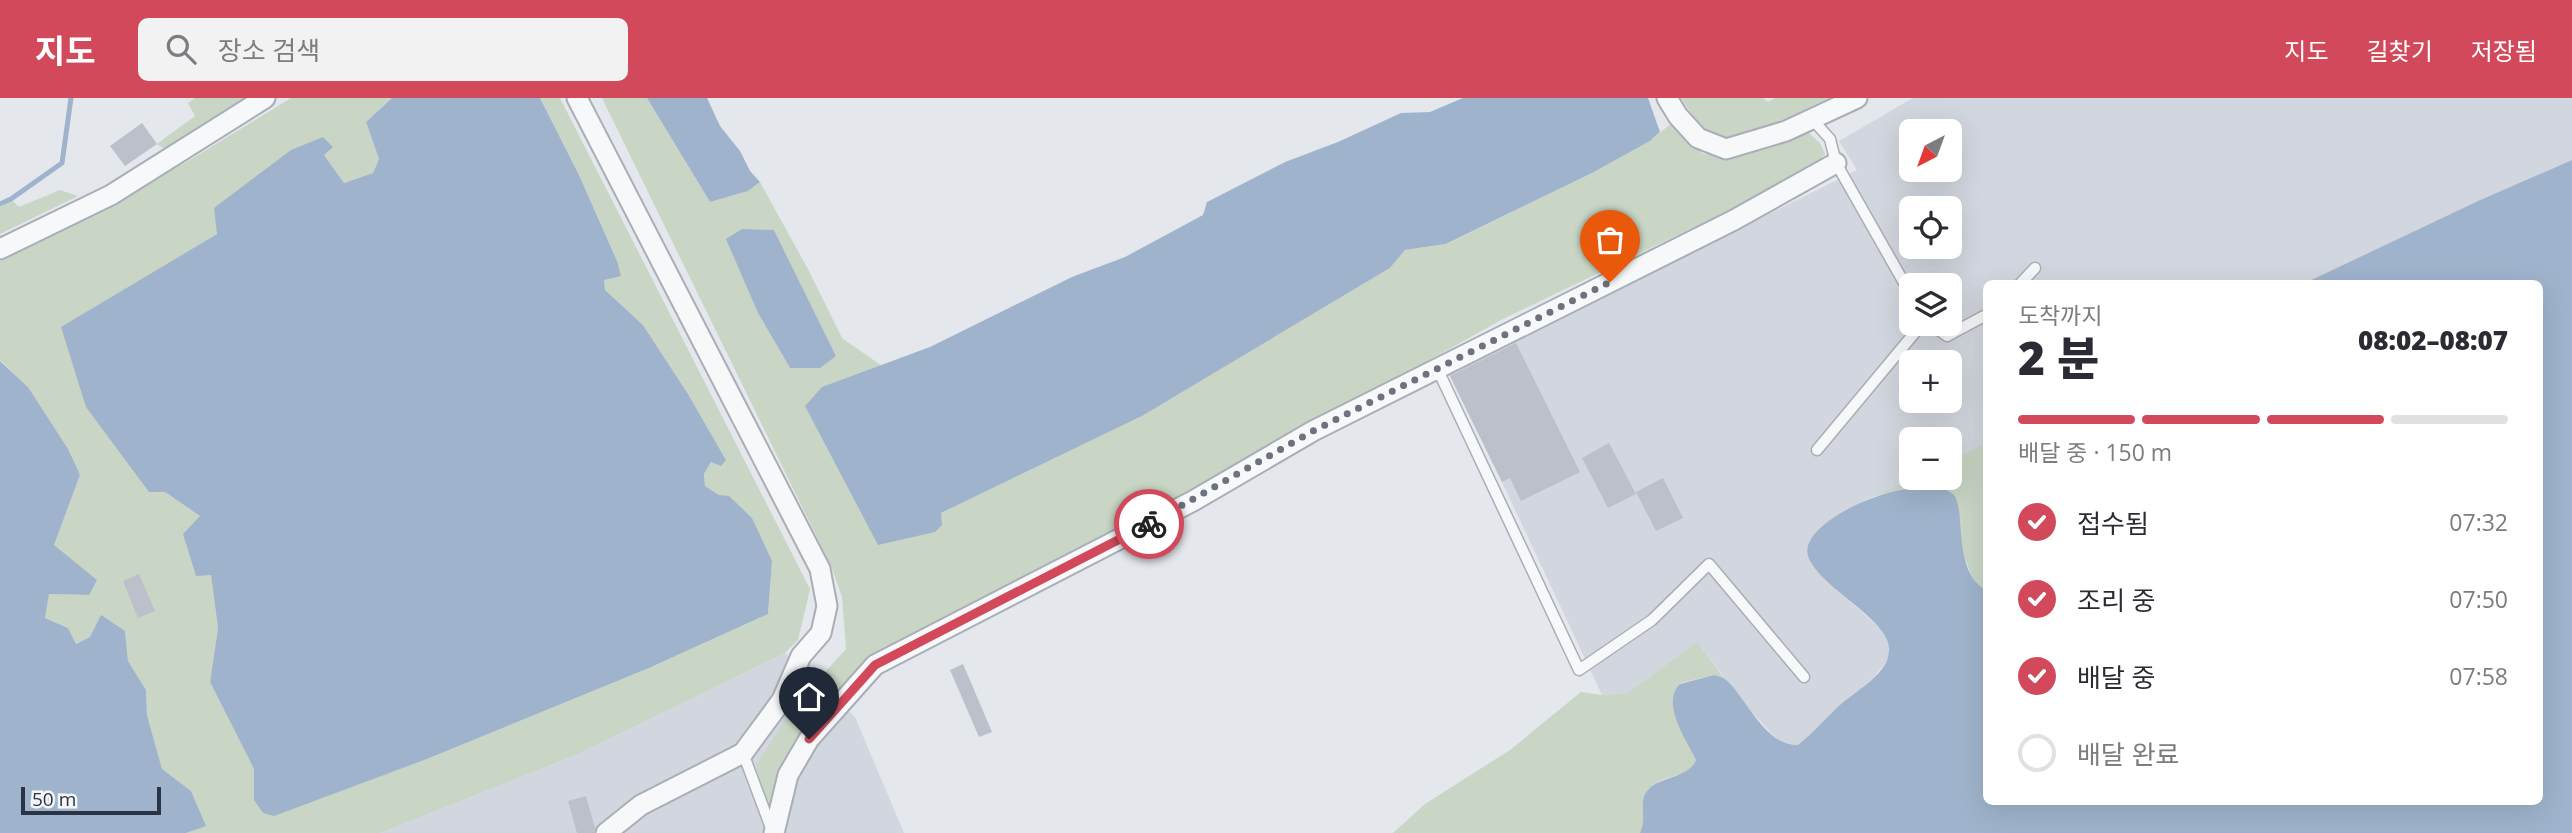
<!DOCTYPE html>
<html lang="ko">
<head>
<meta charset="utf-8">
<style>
	:root { --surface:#fff; --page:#f2f2f3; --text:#2b2b33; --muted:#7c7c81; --line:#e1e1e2; --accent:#d1495b }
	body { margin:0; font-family:"Open Sans","Noto Sans KR",sans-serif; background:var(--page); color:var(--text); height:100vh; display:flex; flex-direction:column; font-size:26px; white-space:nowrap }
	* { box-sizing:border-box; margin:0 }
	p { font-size:23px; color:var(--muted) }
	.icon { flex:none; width:38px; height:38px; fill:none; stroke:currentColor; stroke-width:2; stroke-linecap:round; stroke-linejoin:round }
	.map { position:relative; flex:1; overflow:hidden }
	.panel { position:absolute; left:1983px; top:182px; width:560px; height:525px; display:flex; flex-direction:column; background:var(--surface); border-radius:10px; box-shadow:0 7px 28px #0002 }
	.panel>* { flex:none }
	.needle { width:46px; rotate:221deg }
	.controls { position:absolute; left:1899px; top:21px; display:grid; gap:14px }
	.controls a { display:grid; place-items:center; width:63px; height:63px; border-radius:10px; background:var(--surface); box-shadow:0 7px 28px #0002; font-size:35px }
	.scale { position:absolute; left:21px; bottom:18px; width:140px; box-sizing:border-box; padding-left:7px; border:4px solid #2b3445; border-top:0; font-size:19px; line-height:24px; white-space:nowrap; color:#2b3445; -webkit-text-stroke:5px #f4f6f9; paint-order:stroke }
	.pin { position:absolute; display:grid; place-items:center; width:60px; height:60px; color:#fff; margin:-72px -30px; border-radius:50% 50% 50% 0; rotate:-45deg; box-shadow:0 0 7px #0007 }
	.pin .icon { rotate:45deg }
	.courier { position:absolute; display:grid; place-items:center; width:70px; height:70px; margin:-35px; border:5px solid #d1495b; border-radius:50%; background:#fff; color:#222; box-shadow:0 2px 9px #0007 }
	.overview em { font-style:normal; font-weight:800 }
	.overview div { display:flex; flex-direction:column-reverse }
	.overview { display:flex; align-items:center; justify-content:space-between; height:119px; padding:0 35px }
	h1 { font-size:46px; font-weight:800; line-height:52px }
	.bar { display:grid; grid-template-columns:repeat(4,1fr); gap:10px 7px; align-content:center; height:84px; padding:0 35px }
	.bar i { height:9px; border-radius:5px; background:var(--line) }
	.bar .current { background:var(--accent) }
	.bar p { grid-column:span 4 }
	ol { padding:0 35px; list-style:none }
	li { display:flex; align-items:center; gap:21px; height:77px }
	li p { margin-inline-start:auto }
	li .icon { padding:7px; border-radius:50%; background:var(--accent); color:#fff; stroke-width:4 }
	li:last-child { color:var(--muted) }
	li i { width:38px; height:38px; border:4px solid var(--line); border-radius:50% }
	header { display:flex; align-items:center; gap:42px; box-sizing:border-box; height:98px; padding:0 35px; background:var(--accent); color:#fff }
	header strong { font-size:33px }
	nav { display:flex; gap:38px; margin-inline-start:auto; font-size:24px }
	.search { width:490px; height:63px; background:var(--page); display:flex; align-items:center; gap:18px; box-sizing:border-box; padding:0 24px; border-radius:10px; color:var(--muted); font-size:26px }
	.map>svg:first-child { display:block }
	.built { fill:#d2d6de; fill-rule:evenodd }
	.green { fill:#c9d6c5; fill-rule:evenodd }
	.water { fill:#9fb4cc }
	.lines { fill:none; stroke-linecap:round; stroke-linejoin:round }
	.stream { stroke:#9fb4cc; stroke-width:5 }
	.building { fill:#bbc0ca }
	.service-casing { stroke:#a9aeb7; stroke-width:13 }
	.minor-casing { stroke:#a9aeb7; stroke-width:23 }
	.service { stroke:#f7f8fa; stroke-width:10 }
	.minor { stroke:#f7f8fa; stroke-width:19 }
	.done { stroke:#6c737f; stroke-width:7; stroke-dasharray:0 12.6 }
	.route { stroke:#d1495b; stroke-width:9 }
</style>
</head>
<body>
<header>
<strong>지도</strong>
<div class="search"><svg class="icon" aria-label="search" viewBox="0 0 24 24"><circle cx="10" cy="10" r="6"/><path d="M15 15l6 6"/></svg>장소 검색</div>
<nav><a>지도</a><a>길찾기</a><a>저장됨</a></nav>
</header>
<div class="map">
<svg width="2572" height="735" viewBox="0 0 2572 735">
	<rect width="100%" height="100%" fill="#e4e7ec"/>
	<g class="built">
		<path d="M 1913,0 L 2572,0 L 2572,62 L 2478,103 L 2305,185 L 1986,186 L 1986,345 L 1950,363 L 1950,341 L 1911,341 L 1911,380 L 1913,380 L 1867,401 L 1821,429 L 1814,467 L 1834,489 L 1885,535 L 1890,550 L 1887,563 L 1873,580 L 1798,647 L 1782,645 L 1772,636 L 1749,611 L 1697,544 L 1627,595 L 1602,597 L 1502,384 L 1447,272 L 1697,152 L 1857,72 L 1839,43 ZM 1911,33 L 1950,33 L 1950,72 L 1911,72 ZM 1911,110 L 1950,110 L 1950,149 L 1911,149 ZM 1911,187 L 1950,187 L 1950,226 L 1911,226 ZM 1911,264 L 1950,264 L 1950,303 L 1911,303 Z"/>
		<polygon points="785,555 855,619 904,735 380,735 576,657"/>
	</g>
	<g class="green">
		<polygon points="195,0 244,0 169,54 157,46 195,18 188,5"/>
		<polygon points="291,0 392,0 366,24 379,61 373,75 344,85 324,57 217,136 62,229 165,394 200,418 211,476 218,530 210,584 254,671 254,702 274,717 427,661 649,570 768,516 772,463 719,397 705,388 704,376 711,364 726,362 688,296 643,227 605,192 604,182 617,163 579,77 540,0 560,0 810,491 798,542 785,555 576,657 380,735 186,735 205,727 191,693 162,671 147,617 146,592 128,563 125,533 90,539 76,546 68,530 45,520 49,496 89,497 54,447 80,377 28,289 0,262 0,163 188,63"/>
		<path d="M 602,0 L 647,0 L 710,104 L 748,93 L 760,84 L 809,173 L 842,240 L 882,268 L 854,278 L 941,415 L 1142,318 L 1390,170 L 1405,152 L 1447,146 L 1592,75 L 1650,43 L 1673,24 L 1703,56 L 1739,58 L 1808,34 L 1820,45 L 1825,56 L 1817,65 L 1769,93 L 1503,221 L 1234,371 L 885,552 L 820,618 L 774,683 L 774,714 L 770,718 L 756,668 L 794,608 L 846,551 L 842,499 L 831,468 ZM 774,132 L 836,258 L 790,270 L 758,215 L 727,141 Z"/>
		<polygon points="1681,0 1763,0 1768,4 1775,0 1829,0 1764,31 1719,41 1699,27"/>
		<polygon points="60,92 78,98 0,136 0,109 13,103 19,109"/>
		<path d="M 1986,345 L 1986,492 C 1975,486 1972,479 1968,468 C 1962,454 1960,439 1959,425 C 1958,419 1959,410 1957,404 C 1948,373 1887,395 1867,401 L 1913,380 L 1950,380 L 1950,363 Z"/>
		<path d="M 1697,544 L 1724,580 L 1714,577 L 1680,585 L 1682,634 L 1696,662 C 1690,680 1664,676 1653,688 C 1637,704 1649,718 1640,735 L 1393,735 L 1425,706 L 1510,652 L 1581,594 L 1602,597 L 1627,595 Z"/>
	</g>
	<g class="water">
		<polygon points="392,0 540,0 579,77 617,163 621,178 604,182 605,192 643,227 688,296 726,362 721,368 711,364 704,376 705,388 719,397 729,398 752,420 772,463 768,516 649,570 427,661 274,718 263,715 254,702 254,671 210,584 218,530 211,477 196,478 183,436 200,418 165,394 149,394 86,309 61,229 217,136 214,110 291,52 323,39 333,49 324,57 344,85 373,75 379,61 366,24"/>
		<polygon points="647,0 707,0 720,28 740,53 750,73 760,84 748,93 710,104"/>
		<polygon points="1463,0 1648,0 1660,34 1650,43 1592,75 1446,146 1405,152 1390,170 1142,318 941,415 942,427 935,434 878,447 805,308 822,289 930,249 1072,179 1125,159 1203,117 1207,104 1285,64 1338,44 1401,15 1430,14"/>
		<path d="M 2572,62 L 2572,735 L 1640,735 C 1648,719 1637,704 1648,692 C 1660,678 1689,680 1696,662 C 1687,642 1660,606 1680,586 L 1714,577 L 1724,580 C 1746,598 1764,648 1798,647 C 1813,635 1826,620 1840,607 C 1855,594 1878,581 1887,563 C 1887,563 1889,554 1889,553 C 1893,523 1818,489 1808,458 C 1797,420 1923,370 1953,396 C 1967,409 1951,473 1986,492 L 1986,704 L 2539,704 L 2539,186 L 2305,185 L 2478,103 Z"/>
		<polygon points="742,131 774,132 836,258 820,270 790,270 758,215 726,141"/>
		<polygon points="0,263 28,289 68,351 80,377 54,447 97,482 89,497 49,496 45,520 68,530 76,546 90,539 101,517 125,533 128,563 146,592 147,617 162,671 191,693 206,728 186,735 0,735"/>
	</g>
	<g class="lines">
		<polyline class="stream" points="0,106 11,101 62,65 71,0"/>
	</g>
	<g class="building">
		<polygon points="142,25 157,46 125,68 110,48"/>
		<polygon points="1516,245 1580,374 1521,403 1510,380 1502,384 1450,278"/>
		<polygon points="1609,345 1636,396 1608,410 1582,360"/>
		<polygon points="1663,380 1683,420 1656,433 1636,394"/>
		<polygon points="139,476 155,513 138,520 123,483"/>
		<polygon points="963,566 992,634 979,639 950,572"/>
		<polygon points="586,698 595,730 594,735 577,735 568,703"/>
	</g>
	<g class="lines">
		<g class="service-casing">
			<g id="service">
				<polyline points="1812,21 1830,41 1836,65 1911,197"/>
				<polyline points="2020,186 2035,170"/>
				<polyline points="1930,226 1947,238 1986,217"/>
				<polyline points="1437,270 1579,572 1652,522 1709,466 1804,579"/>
				<polyline points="1817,352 1922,226"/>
				<polyline points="743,655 771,730"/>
			</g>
		</g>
		<g class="minor-casing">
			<g id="minor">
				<polyline points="577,0 820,471 827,508 821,535 801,558 782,602 743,655 641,707 606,735"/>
				<polyline points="1667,0 1678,18 1698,40 1726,51 1786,33 1857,0"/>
				<polyline points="0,151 111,97 265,0"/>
				<polyline points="774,735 788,677 809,641 875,567 1193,403 1313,333 1734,122 1836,65"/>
			</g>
		</g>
		<use href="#service" class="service"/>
		<use href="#minor" class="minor"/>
	</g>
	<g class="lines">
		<polyline class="done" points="1149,426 1313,333 1610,184"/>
		<polyline class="route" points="809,641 875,567 1149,426"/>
	</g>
</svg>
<div class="controls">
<a><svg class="needle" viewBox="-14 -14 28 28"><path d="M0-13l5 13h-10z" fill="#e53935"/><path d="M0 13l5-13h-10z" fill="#7c7c81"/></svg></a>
<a><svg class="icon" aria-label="locate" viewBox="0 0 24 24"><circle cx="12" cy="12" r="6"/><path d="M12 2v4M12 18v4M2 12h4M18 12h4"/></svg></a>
<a><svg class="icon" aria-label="layers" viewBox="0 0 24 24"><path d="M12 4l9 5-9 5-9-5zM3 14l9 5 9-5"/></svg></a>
<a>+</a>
<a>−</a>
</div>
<div class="scale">50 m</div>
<div class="pin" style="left:1610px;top:184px;background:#ea580c"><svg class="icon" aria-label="bag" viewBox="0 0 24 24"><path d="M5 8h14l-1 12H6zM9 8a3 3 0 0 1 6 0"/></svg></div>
<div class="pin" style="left:809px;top:641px;background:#1f2937"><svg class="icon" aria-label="home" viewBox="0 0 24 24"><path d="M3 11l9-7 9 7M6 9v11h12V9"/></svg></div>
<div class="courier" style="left:1149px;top:426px"><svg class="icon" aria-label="bike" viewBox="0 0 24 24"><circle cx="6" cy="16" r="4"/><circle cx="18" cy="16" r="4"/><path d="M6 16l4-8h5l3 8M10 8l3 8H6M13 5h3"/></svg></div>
<section class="panel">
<div class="overview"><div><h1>2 분</h1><p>도착까지</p></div><em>08:02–08:07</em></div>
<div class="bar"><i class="current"></i><i class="current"></i><i class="current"></i><i></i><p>배달 중 · 150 m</p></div>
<ol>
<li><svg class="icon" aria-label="check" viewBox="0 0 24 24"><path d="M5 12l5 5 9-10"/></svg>접수됨<p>07:32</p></li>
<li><svg class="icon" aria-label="check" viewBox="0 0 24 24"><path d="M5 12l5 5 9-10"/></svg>조리 중<p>07:50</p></li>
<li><svg class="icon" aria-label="check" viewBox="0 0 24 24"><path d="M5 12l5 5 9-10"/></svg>배달 중<p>07:58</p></li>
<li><i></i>배달 완료</li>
</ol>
</section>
</div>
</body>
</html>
